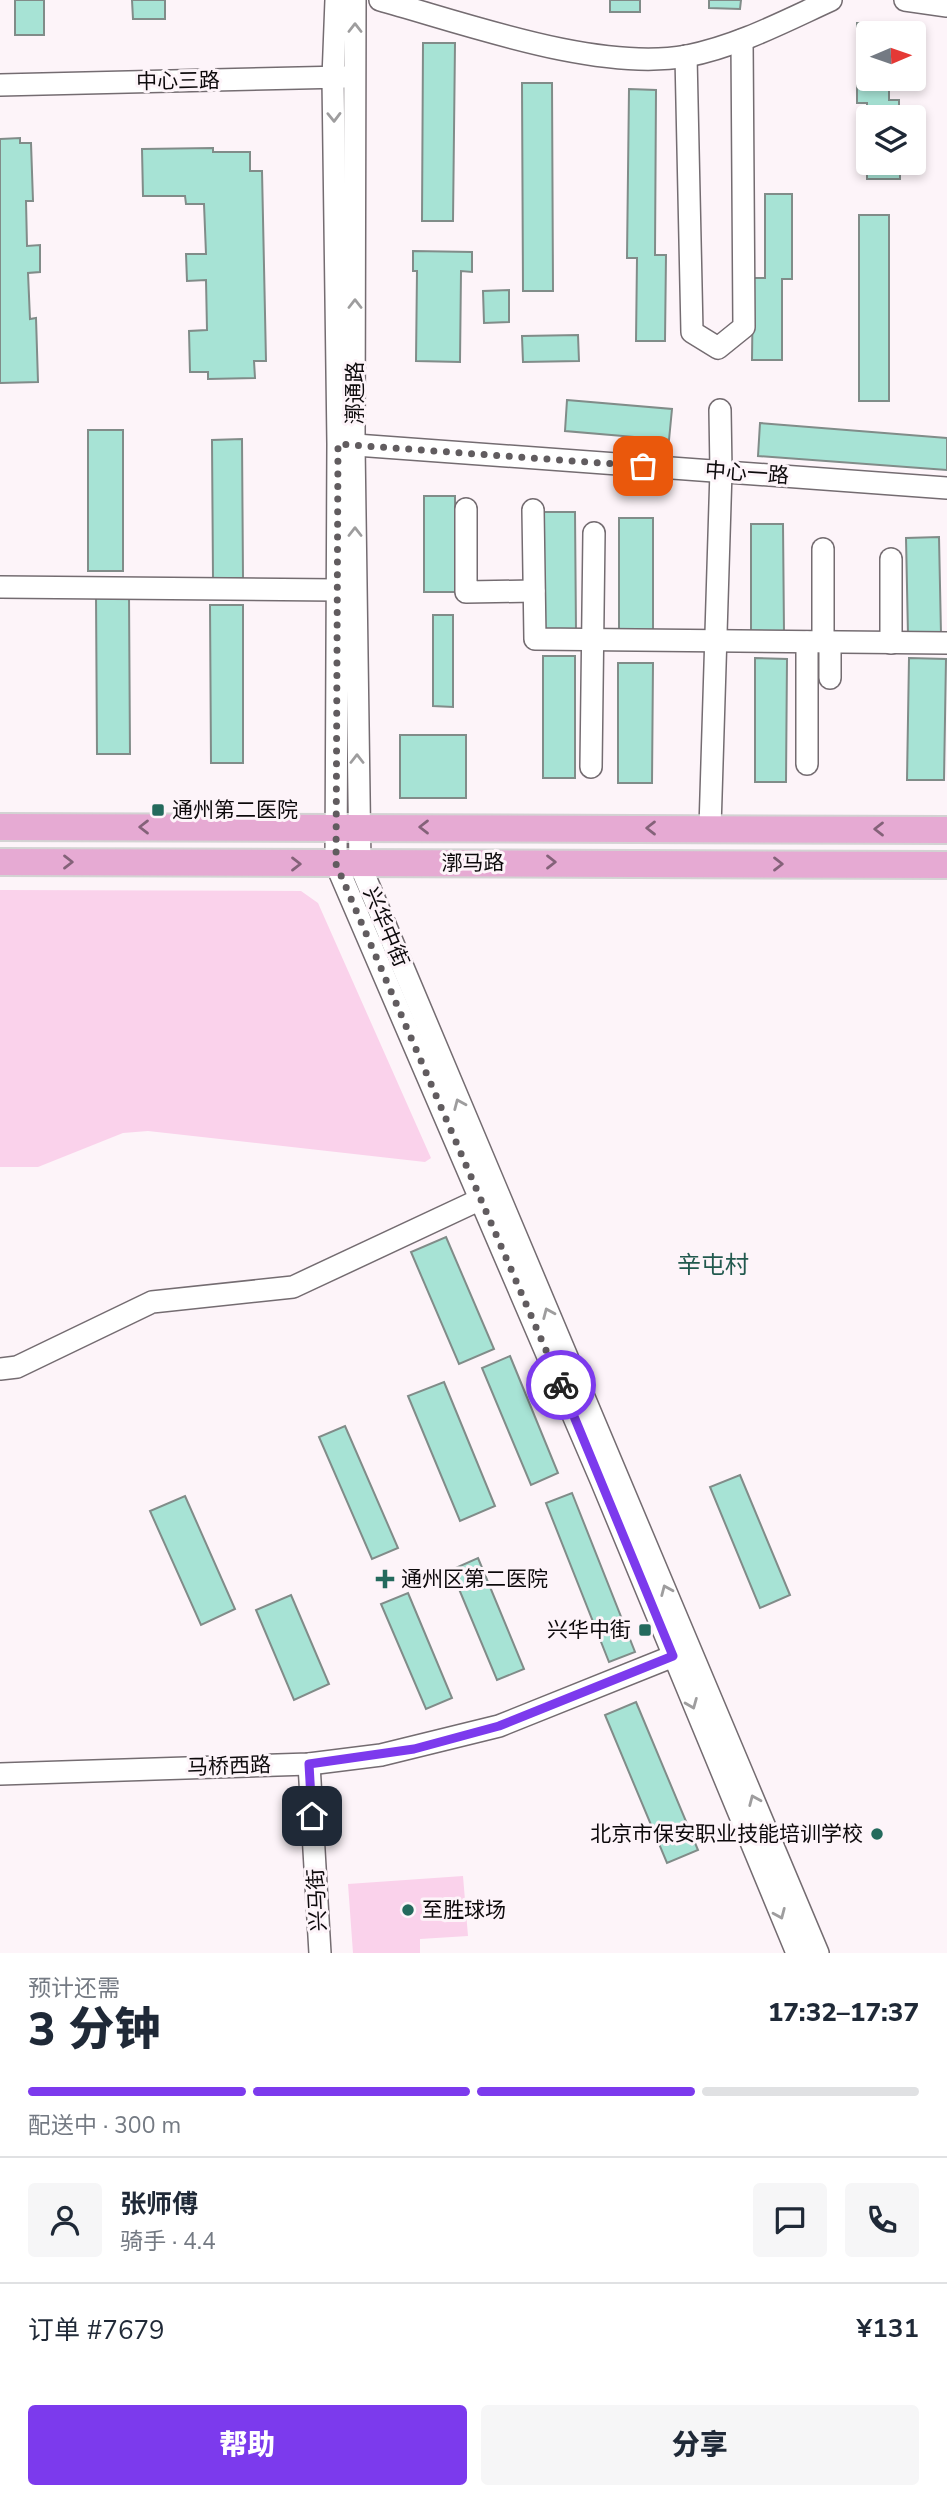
<!DOCTYPE html>
<html lang="zh">
<head>
<meta charset="utf-8">
<style>
	:root { --surface:#fff; --page:#f6f6f7; --text:#1f2937; --muted:#747a83; --line:#e0e1e3; --accent:#7c3aed }
	body { margin:0; font-family:"Nunito Sans","Noto Sans SC",sans-serif; background:var(--page); color:var(--text); height:100vh; display:flex; flex-direction:column; font-size:26px; white-space:nowrap }
	* { box-sizing:border-box; margin:0 }
	p { font-size:23px; color:var(--muted) }
	.icon { flex:none; width:38px; height:38px; fill:none; stroke:currentColor; stroke-width:2; stroke-linecap:round; stroke-linejoin:round }
	.map { position:relative; height:1953px; overflow:hidden }
	.drawer { display:flex; flex-direction:column; background:var(--surface); flex:1 }
	.drawer>* { flex:none }
	.needle { width:46px; rotate:88deg }
	.tools { position:absolute; left:856px; top:21px; display:grid; gap:14px }
	.tools a { display:grid; place-items:center; width:70px; height:70px; border-radius:7px; background:var(--surface); box-shadow:0 4px 10px #0003; font-size:35px }
	.pin { position:absolute; display:grid; place-items:center; width:60px; height:60px; color:#fff; margin:-30px; border-radius:14px; box-shadow:0 4px 10px #0006 }
	.courier { position:absolute; display:grid; place-items:center; width:70px; height:70px; margin:-35px; border:5px solid #7c3aed; border-radius:50%; background:#fff; color:#222; box-shadow:0 2px 9px #0007 }
	.overview em { font-style:normal; font-weight:800 }
	.overview div { display:flex; flex-direction:column-reverse }
	.overview { display:flex; align-items:center; justify-content:space-between; height:119px; padding:0 28px }
	h1 { font-size:46px; font-weight:800; line-height:52px }
	.bar { display:grid; grid-template-columns:repeat(4,1fr); gap:10px 7px; align-content:center; height:84px; padding:0 28px }
	.bar i { height:9px; border-radius:5px; background:var(--line) }
	.bar .active { background:var(--accent) }
	.bar p { grid-column:span 4 }
	.line { display:flex; align-items:center; gap:18px; padding:0 28px; border-top:2px solid var(--line) }
	.line div { flex:1 }
	.round { display:grid; place-items:center; flex:none; width:74px; height:74px; border-radius:7px; background:var(--page) }
	.primary-button { display:flex; gap:14px; margin-top:auto; padding:14px 28px }
	.primary-button a { flex:1; height:80px; border-radius:7px; background:var(--accent); color:#fff; font-size:28px; font-weight:800; line-height:80px; text-align:center }
	.primary-button a+a { background:var(--page); color:var(--text) }
	.map>svg:first-child { display:block }
	.green { fill:#fad2eb }
	.building { fill:#a7e3d5; stroke:#818c89; stroke-width:2 }
	.lines { fill:none; stroke-linecap:round; stroke-linejoin:round }
	.minor-casing { stroke:#746c71; stroke-width:24 }
	.major-casing { stroke:#d3d3d3; stroke-width:30 }
	.minor { stroke:#fff; stroke-width:21 }
	.major { stroke:#e6aad3; stroke-width:26 }
	.oneway { stroke:#9e9d9e }
	.oneway2 { stroke:#846279 }
	.done { stroke:#615c5f; stroke-width:7; stroke-dasharray:0 12.6 }
	.route { stroke:#7c3aed; stroke-width:9 }
	.poi-dot { fill:#246a5d; stroke:#fdf4f9; stroke-width:2.5 }
	.labels { text-anchor:middle; stroke-width:6; stroke-linejoin:round; paint-order:stroke }
	.street-label { font-size:21px; fill:#0d0a0c; stroke:#fdf4f9 }
	.poi-label { font-size:21px; fill:#0d0a0c; stroke:#fdf4f9; text-anchor:start }
	.quarter-label { font-size:24px; fill:#22594e; stroke:#fdf4f9 }
</style>
</head>
<body>
<div class="map">
<svg width="947" height="1953" viewBox="0 0 947 1953">
	<rect width="100%" height="100%" fill="#fdf4f9"/>
	<g class="green">
		<polygon points="0,890 301,891 318,903 431,1158 425,1162 148,1131 123,1133 38,1167 0,1167"/>
		<polygon points="463,1876 468,1936 420,1939 420,1953 353,1953 348,1884"/>
	</g>
	<g class="building">
		<rect x="15" y="0" width="29" height="35"/>
		<polygon points="132,0 165,0 165,19 133,19"/>
		<rect x="610" y="0" width="30" height="12"/>
		<polygon points="709,0 741,0 740,9 709,8"/>
		<polygon points="857,23 889,23 889,33 868,33 868,79 889,79 889,100 899,100 899,117 868,117 868,163 900,163 900,179 867,179 867,103 857,103"/>
		<polygon points="423,43 455,43 453,221 422,221"/>
		<polygon points="522,83 552,83 553,291 523,291"/>
		<polygon points="629,89 656,90 655,255 666,255 665,341 636,341 637,258 627,258"/>
		<polygon points="20,138 20,143 31,143 33,201 26,201 27,246 40,245 40,272 28,273 30,319 36,318 38,382 0,383 0,139"/>
		<polygon points="213,148 213,152 250,152 250,171 262,171 266,361 254,361 255,378 208,379 208,372 190,372 189,331 207,330 206,280 187,281 186,254 206,254 204,204 186,204 185,196 143,196 142,149"/>
		<polygon points="765,194 792,194 792,279 782,279 782,360 752,360 753,278 765,278"/>
		<rect x="859" y="215" width="30" height="186"/>
		<polygon points="413,251 472,252 472,272 461,271 460,362 416,361 417,271 413,271"/>
		<polygon points="509,290 509,322 484,323 483,291"/>
		<polygon points="578,335 579,361 523,362 522,336"/>
		<polygon points="567,400 672,409 669,440 565,431"/>
		<polygon points="760,423 947,438 947,470 758,456"/>
		<rect x="88" y="430" width="35" height="141"/>
		<polygon points="242,439 243,578 213,579 212,440"/>
		<rect x="424" y="496" width="31" height="96"/>
		<polygon points="543,512 575,512 576,632 543,632"/>
		<polygon points="619,518 653,518 653,634 619,633"/>
		<polygon points="751,524 783,524 784,633 751,633"/>
		<polygon points="939,537 941,634 908,635 906,538"/>
		<polygon points="96,594 129,594 130,754 97,754"/>
		<polygon points="210,605 243,605 243,763 211,763"/>
		<polygon points="433,615 453,615 453,707 433,706"/>
		<rect x="543" y="656" width="32" height="122"/>
		<polygon points="755,658 787,659 786,782 755,782"/>
		<polygon points="909,658 946,659 944,780 907,780"/>
		<polygon points="618,663 653,663 652,783 618,783"/>
		<rect x="400" y="735" width="66" height="63"/>
		<polygon points="446,1237 494,1349 459,1364 411,1252"/>
		<polygon points="510,1356 558,1473 531,1485 482,1368"/>
		<polygon points="444,1382 495,1506 460,1521 408,1396"/>
		<polygon points="345,1426 398,1548 372,1559 319,1437"/>
		<polygon points="740,1475 790,1595 760,1608 710,1487"/>
		<polygon points="572,1493 635,1652 609,1662 546,1503"/>
		<polygon points="185,1496 235,1609 201,1625 150,1511"/>
		<polygon points="478,1558 524,1669 497,1680 451,1570"/>
		<polygon points="408,1593 452,1698 426,1709 381,1604"/>
		<polygon points="291,1595 329,1684 294,1700 256,1610"/>
		<polygon points="636,1702 698,1850 667,1863 605,1715"/>
	</g>
	<g class="lines">
		<g class="minor-casing">
			<g id="minor">
				<polyline points="336,0 333,78 338,444 336,864 601,1480 797,1953"/>
				<polyline points="355,0 354,445 360,865 818,1953"/>
				<path d="M 380,0 C 467,24 598,72 687,56 C 738,46 785,21 831,0"/>
				<polyline points="905,0 947,6"/>
				<polyline points="686,56 692,332 718,348 744,327 742,40"/>
				<polyline points="0,85 344,77"/>
				<polyline points="342,444 947,488"/>
				<polyline points="466,509 466,592 534,591"/>
				<polyline points="533,510 535,639 947,643"/>
				<polyline points="0,587 337,590"/>
				<polyline points="823,642 823,549"/>
				<polyline points="891,643 891,559"/>
				<polyline points="830,678 830,642"/>
				<polyline points="807,764 807,642"/>
				<polyline points="591,767 594,533"/>
				<polyline points="710,828 721,471 720,410"/>
				<polyline points="0,1369 17,1367 152,1302 293,1287 481,1199"/>
				<polyline points="309,1764 320,1953"/>
				<polyline points="0,1774 309,1764 381,1755 499,1726 686,1651"/>
			</g>
		</g>
		<g class="major-casing">
			<g id="major">
				<polyline points="0,827 947,830"/>
				<polyline points="0,862 947,865"/>
			</g>
		</g>
		<use href="#minor" class="minor"/>
		<use href="#major" class="major"/>
	</g>
	<defs><path id="oneway-chevron" d="M-2-3.5L2.5 0L-2 3.5" fill="none" stroke-width="1.6" stroke-linecap="round" stroke-linejoin="round" transform="scale(1.75)"/></defs>
	<g class="oneway">
		<use href="#oneway-chevron" transform="translate(355 28) rotate(-90)"/>
		<use href="#oneway-chevron" transform="translate(334 117) rotate(89)"/>
		<use href="#oneway-chevron" transform="translate(355 304) rotate(-90)"/>
		<use href="#oneway-chevron" transform="translate(355 532) rotate(-90)"/>
		<use href="#oneway-chevron" transform="translate(357 759) rotate(-90)"/>
		<use href="#oneway-chevron" transform="translate(459 1104) rotate(-113)"/>
		<use href="#oneway-chevron" transform="translate(548 1313) rotate(-113)"/>
		<use href="#oneway-chevron" transform="translate(666 1590) rotate(-113)"/>
		<use href="#oneway-chevron" transform="translate(692 1704) rotate(68)"/>
		<use href="#oneway-chevron" transform="translate(754 1800) rotate(-113)"/>
		<use href="#oneway-chevron" transform="translate(780 1914) rotate(67)"/>
	</g>
	<g class="oneway2">
		<use href="#oneway-chevron" transform="translate(144 827) rotate(-180)"/>
		<use href="#oneway-chevron" transform="translate(424 827) rotate(-180)"/>
		<use href="#oneway-chevron" transform="translate(651 828) rotate(-180)"/>
		<use href="#oneway-chevron" transform="translate(879 829) rotate(-180)"/>
		<use href="#oneway-chevron" transform="translate(68 862)"/>
		<use href="#oneway-chevron" transform="translate(551 862)"/>
		<use href="#oneway-chevron" transform="translate(296 864)"/>
		<use href="#oneway-chevron" transform="translate(778 864)"/>
	</g>
	<g class="lines">
		<polyline class="done" points="561,1385 336,864 338,444 643,466"/>
		<polyline class="route" points="312,1816 309,1764 414,1749 499,1726 673,1656 561,1385"/>
	</g>
	<g class="poi-dot">
		<rect x="151" y="803" width="14" height="14" rx="3.5"/>
		<path d="M381.5 1568.5h7v7h7v7h-7v7h-7v-7h-7v-7h7z"/>
		<rect x="638" y="1623" width="14" height="14" rx="3.5"/>
		<circle cx="877" cy="1834" r="7"/>
		<circle cx="408" cy="1910" r="7"/>
	</g>
	<g class="labels">
		<g class="street-label">
			<text transform="translate(178 81) rotate(-1)" y="7">中心三路</text>
			<text transform="translate(355 393) rotate(-90)" y="7">漷通路</text>
			<text transform="translate(747 473) rotate(4)" y="7">中心一路</text>
			<text transform="translate(473 863) rotate(-1)" y="7">漷马路</text>
			<text transform="translate(386 927) rotate(67)" y="7">兴华中街</text>
			<text transform="translate(229 1766) rotate(-2)" y="7">马桥西路</text>
			<text transform="translate(317 1900) rotate(-93)" y="7">兴马街</text>
		</g>
		<g class="poi-label">
			<text x="172" y="817">通州第二医院</text>
			<text x="401" y="1586">通州区第二医院</text>
			<text x="631" y="1637" text-anchor="end">兴华中街</text>
			<text x="863" y="1841" text-anchor="end">北京市保安职业技能培训学校</text>
			<text x="422" y="1917">至胜球场</text>
		</g>
		<g class="quarter-label">
			<text x="713" y="1273">辛屯村</text>
		</g>
	</g>
</svg>
<div class="tools">
<a><svg class="needle" viewBox="-14 -14 28 28"><path d="M0-13l5 13h-10z" fill="#e53935"/><path d="M0 13l5-13h-10z" fill="#747a83"/></svg></a>
<a><svg class="icon" aria-label="layers" viewBox="0 0 24 24"><path d="M12 4l9 5-9 5-9-5zM3 14l9 5 9-5"/></svg></a>
</div>
<div class="pin" style="left:643px;top:466px;background:#ea580c"><svg class="icon" aria-label="bag" viewBox="0 0 24 24"><path d="M5 8h14l-1 12H6zM9 8a3 3 0 0 1 6 0"/></svg></div>
<div class="pin" style="left:312px;top:1816px;background:#1f2937"><svg class="icon" aria-label="home" viewBox="0 0 24 24"><path d="M3 11l9-7 9 7M6 9v11h12V9"/></svg></div>
<div class="courier" style="left:561px;top:1385px"><svg class="icon" aria-label="bike" viewBox="0 0 24 24"><circle cx="6" cy="16" r="4"/><circle cx="18" cy="16" r="4"/><path d="M6 16l4-8h5l3 8M10 8l3 8H6M13 5h3"/></svg></div>
</div>
<section class="drawer">
<div class="overview"><div><h1>3 分钟</h1><p>预计还需</p></div><em>17:32–17:37</em></div>
<div class="bar"><i class="active"></i><i class="active"></i><i class="active"></i><i></i><p>配送中 · 300 m</p></div>
<div class="line" style="height:126px"><a class="round"><svg class="icon" aria-label="person" viewBox="0 0 24 24"><circle cx="12" cy="8" r="4"/><path d="M4 21q1-7 8-7t8 7"/></svg></a><div><b>张师傅</b><p>骑手 · 4.4</p></div><a class="round"><svg class="icon" aria-label="chat" viewBox="0 0 24 24"><path d="M4 5h16v11H9l-5 4z"/></svg></a><a class="round"><svg class="icon" aria-label="phone" viewBox="0 0 24 24"><path d="M5 4h4l2 5-3 2q2 4 5 5l2-3 5 2v4C11 20 4 13 5 4z"/></svg></a></div>
<div class="line" style="height:91px"><div>订单 #7679</div><b>¥131</b></div>
<div class="primary-button"><a>帮助</a><a>分享</a></div>
</section>
</body>
</html>
